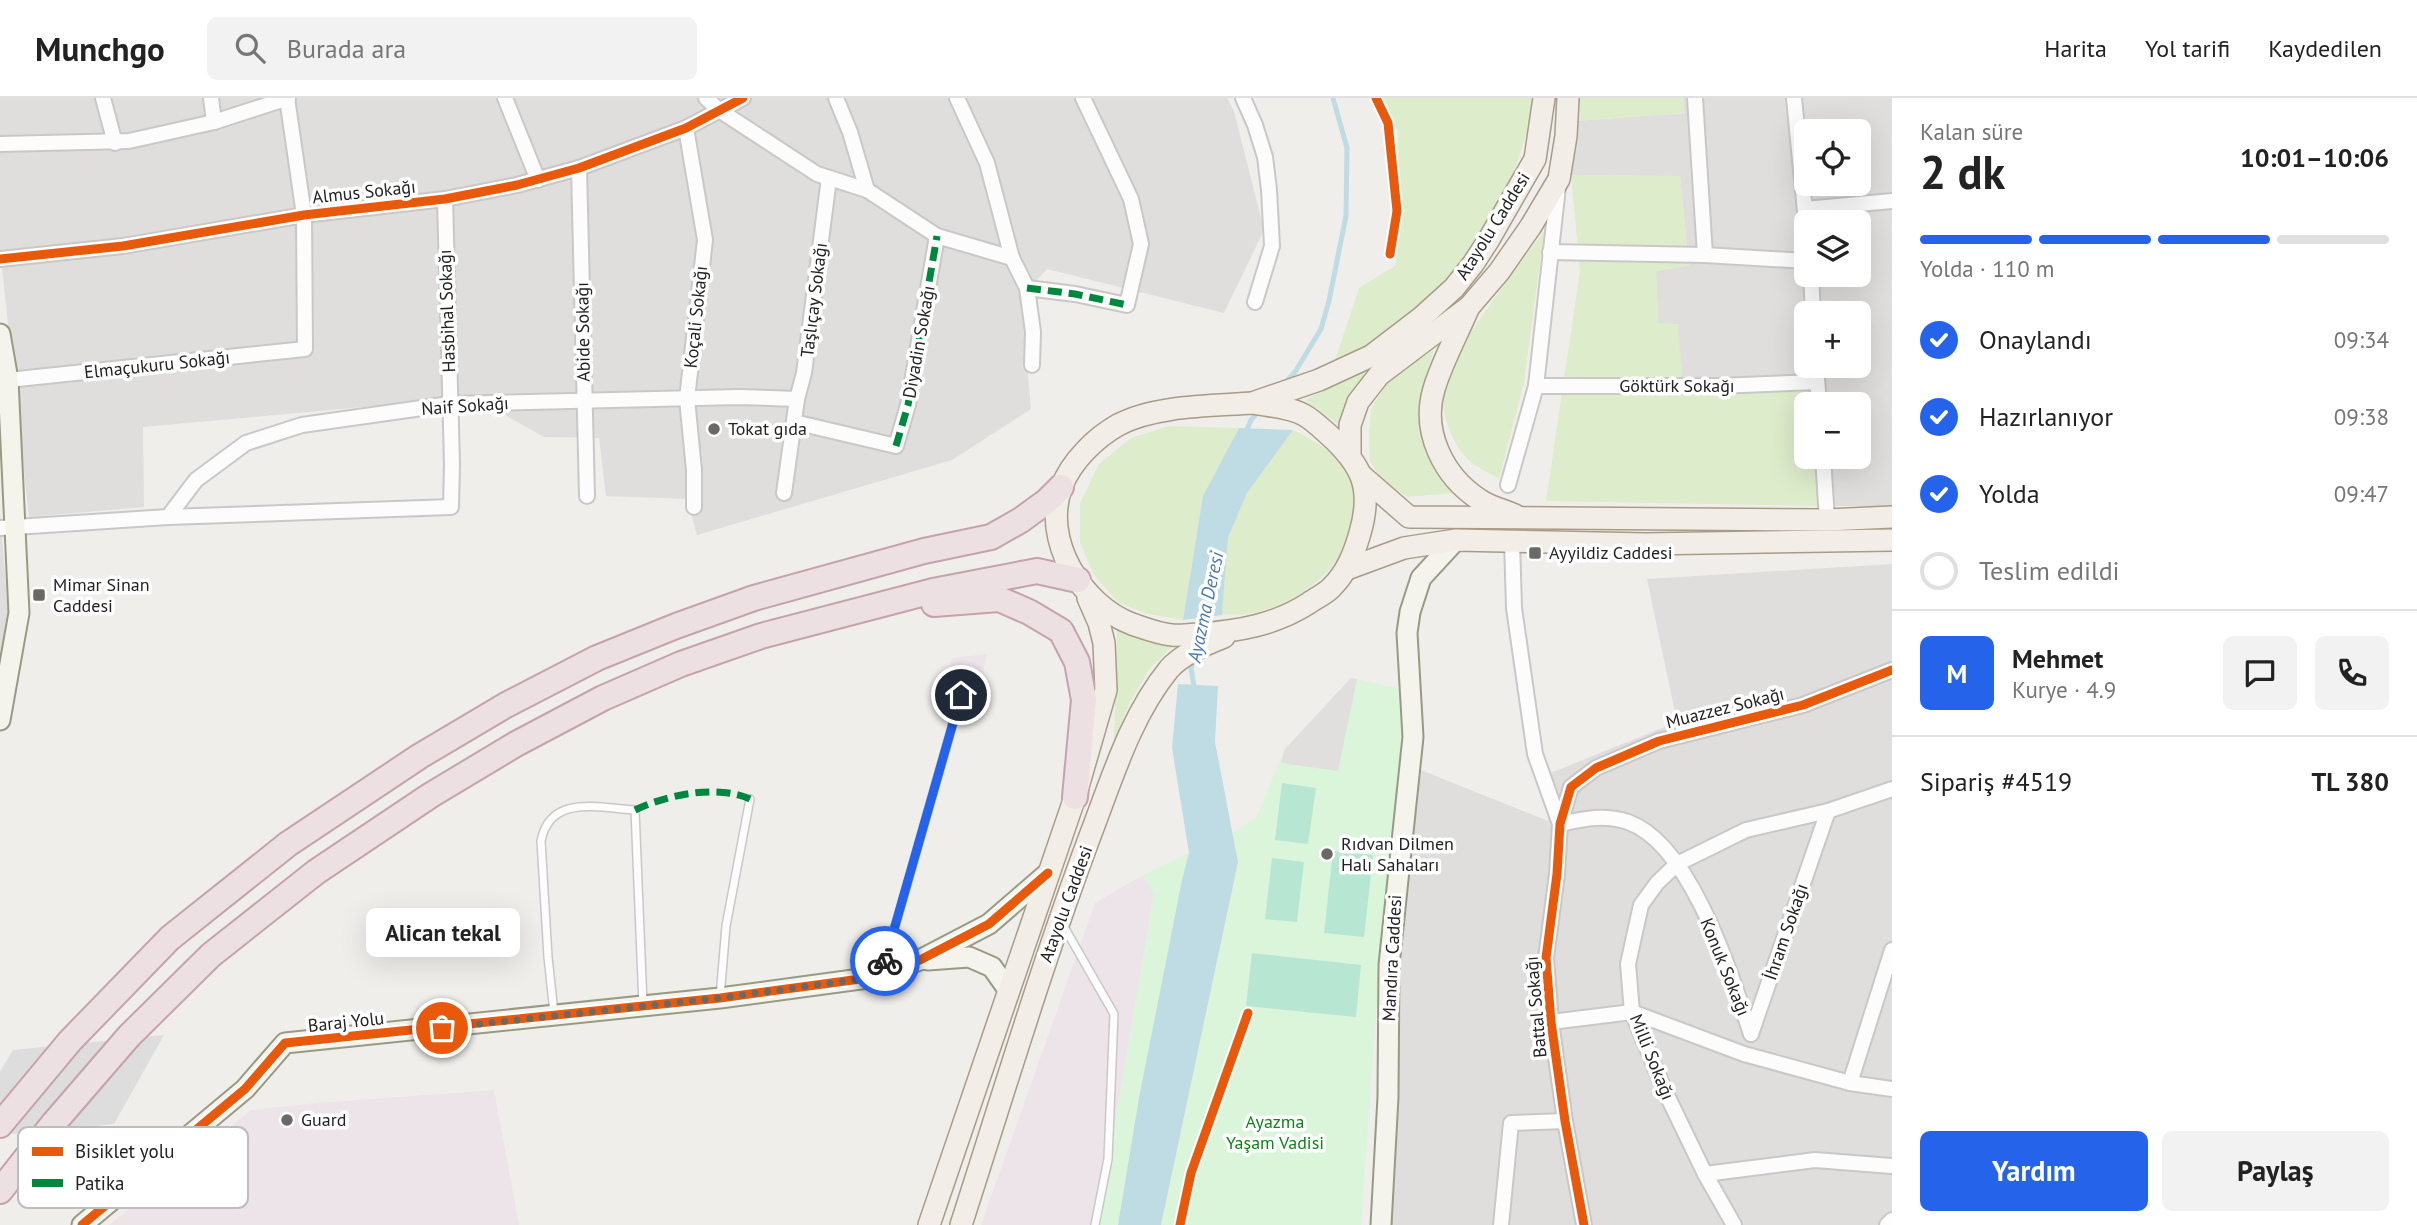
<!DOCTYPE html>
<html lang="tr">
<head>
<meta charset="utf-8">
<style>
	:root { --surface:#fff; --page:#f2f2f2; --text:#222; --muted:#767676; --line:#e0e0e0; --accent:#2563eb }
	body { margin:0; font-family:"PT Sans",sans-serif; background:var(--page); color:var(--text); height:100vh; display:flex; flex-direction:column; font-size:26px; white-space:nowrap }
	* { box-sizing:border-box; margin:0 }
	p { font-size:23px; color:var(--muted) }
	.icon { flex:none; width:38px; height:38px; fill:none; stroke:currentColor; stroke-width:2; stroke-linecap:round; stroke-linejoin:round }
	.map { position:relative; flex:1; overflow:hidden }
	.sheet { display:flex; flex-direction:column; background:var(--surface); width:525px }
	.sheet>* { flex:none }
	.fabs { position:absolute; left:1794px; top:21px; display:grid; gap:14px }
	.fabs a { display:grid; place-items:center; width:77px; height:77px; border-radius:10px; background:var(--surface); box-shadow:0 7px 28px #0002; font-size:35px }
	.pin { position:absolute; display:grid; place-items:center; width:60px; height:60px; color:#fff; margin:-30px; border:4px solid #fff; border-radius:50%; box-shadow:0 2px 7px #0007 }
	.courier { position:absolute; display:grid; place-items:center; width:70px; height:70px; margin:-35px; border:5px solid #2563eb; border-radius:50%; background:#fff; color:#222; box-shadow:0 2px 9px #0007 }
	.bubble { position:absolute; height:49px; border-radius:10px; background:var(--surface); box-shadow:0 7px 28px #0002; font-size:23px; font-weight:600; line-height:49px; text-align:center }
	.summary em { font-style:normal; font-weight:600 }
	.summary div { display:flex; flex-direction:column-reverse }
	.summary { display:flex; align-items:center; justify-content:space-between; height:119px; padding:0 28px }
	h1 { font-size:46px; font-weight:600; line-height:52px }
	.bar { display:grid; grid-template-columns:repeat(4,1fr); gap:10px 7px; align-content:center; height:84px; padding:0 28px }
	.bar i { height:9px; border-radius:5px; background:var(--line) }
	.bar .on { background:var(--accent) }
	.bar p { grid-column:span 4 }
	.line { display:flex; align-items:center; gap:18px; padding:0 28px; border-top:2px solid var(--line) }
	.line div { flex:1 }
	.round { display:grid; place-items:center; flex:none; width:74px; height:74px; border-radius:10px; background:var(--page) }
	ol { padding:0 28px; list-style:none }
	li { display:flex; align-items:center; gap:21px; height:77px }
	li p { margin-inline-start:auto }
	li .icon { padding:7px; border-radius:50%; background:var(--accent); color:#fff; stroke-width:4 }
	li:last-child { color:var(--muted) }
	li i { width:38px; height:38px; border:4px solid var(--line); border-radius:50% }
	.action { display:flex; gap:14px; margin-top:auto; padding:14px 28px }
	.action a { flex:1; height:80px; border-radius:10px; background:var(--accent); color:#fff; font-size:28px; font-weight:600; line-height:80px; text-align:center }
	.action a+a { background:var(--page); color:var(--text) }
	header { display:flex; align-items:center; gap:42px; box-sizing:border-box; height:98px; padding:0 35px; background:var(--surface); border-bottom:2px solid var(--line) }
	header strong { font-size:33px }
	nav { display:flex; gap:38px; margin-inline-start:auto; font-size:24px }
	.search { width:490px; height:63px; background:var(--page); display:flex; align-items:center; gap:18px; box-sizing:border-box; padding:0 24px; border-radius:10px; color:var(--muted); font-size:26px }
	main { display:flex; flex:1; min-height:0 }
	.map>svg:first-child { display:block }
	.residential { fill:#dfdedc; fill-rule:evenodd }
	.industrial { fill:#ede4e9 }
	.grass { fill:#ddeccb }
	.park { fill:#daf5da }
	.pitch { fill:#b7e6d2 }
	.parking { fill:#e0dfde }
	.water { fill:#bfdbe3 }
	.pier { fill:#dedddd }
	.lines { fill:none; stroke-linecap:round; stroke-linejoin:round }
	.stream { stroke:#bfdbe3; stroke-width:5 }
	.lane-casing { stroke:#c9c8c7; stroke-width:10 }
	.street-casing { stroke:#c9c8c7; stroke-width:18 }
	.secondary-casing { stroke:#999a82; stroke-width:23 }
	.primary-casing { stroke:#a79c86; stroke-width:24 }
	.highway-casing { stroke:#c5a2ac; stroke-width:28 }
	.lane { stroke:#fdfcfc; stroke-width:7 }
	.street { stroke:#fdfcfc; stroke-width:14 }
	.secondary { stroke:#f4f4ed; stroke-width:19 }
	.primary { stroke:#f3ede7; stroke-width:21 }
	.highway { stroke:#ece0e2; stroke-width:24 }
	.quiet { stroke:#00873e; stroke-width:7; stroke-dasharray:14 7; stroke-linecap:butt }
	.cycleway-casing { stroke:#fff; stroke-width:13 }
	.cycleway { stroke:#e8590c; stroke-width:9 }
	.done { stroke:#6a6968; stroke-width:7; stroke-dasharray:0 12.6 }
	.route { stroke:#2563eb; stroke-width:9 }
	.poi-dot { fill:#6a6968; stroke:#fff; stroke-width:2.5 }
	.labels { text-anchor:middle; stroke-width:7; stroke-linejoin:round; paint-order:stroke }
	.street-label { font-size:18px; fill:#222; stroke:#fff }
	.poi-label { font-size:18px; fill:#222; stroke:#fff; text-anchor:start }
	.park-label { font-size:18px; fill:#0c8416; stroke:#fff }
	.water-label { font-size:19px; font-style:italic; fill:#4a7aab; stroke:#fff }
	.key { fill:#fff; stroke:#bdbdbd; stroke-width:2 }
	.key-label { font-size:19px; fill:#222 }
</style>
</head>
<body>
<header>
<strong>Munchgo</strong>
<div class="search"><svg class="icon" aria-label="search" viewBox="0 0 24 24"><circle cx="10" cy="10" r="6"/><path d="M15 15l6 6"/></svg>Burada ara</div>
<nav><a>Harita</a><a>Yol tarifi</a><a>Kaydedilen</a></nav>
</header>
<main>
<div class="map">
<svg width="1892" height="1127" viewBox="0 0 1892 1127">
	<rect width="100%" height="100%" fill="#f0eeeb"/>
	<g class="residential">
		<polygon points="0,0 1227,0 1234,13 1264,132 1224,215 1047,171 1021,199 1031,311 952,362 697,437 687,401 606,398 599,340 544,339 473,299 143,329 144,409 29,419 0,152"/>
		<path d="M 1683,0 L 1892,0 L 1892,408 L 1819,408 L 1814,359 L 1858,359 L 1858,306 L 1809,306 L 1808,290 L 1683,292 L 1658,225 L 1656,173 L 1689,167 L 1680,78 L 1571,77 L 1575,23 L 1684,15 ZM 1806,33 L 1858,33 L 1858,86 L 1806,86 ZM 1806,124 L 1858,124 L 1858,177 L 1806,177 ZM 1806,215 L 1858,215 L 1858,268 L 1806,268 Z"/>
		<polygon points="0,414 8,515 0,560"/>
		<polygon points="1892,466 1892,1127 1388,1127 1395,898 1421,672 1548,723 1543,678 1677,624 1647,481"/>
	</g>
	<g class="industrial">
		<polygon points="987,556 978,595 946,586 952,560"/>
		<polygon points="1143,777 1154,796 1098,1127 981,1127 1095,805"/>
		<polygon points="494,992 519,1127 109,1127 251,1012 316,1005"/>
	</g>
	<g class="grass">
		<polygon points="1383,0 1534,0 1534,13 1509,89 1478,147 1417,215 1332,271 1359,190 1396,167 1398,34"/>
		<polygon points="1580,0 1683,0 1684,15 1575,23"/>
		<polygon points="1571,77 1680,78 1689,168 1656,173 1658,225 1678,226 1683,292 1808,290 1809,306 1806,306 1806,359 1814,359 1819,408 1546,403 1580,173"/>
		<path d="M 1544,133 L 1524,285 L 1499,381 C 1490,375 1479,371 1471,364 C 1452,349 1441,314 1443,291 C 1445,261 1523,163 1544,133 Z"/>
		<polygon points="1434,252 1425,280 1425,316 1432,351 1477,393 1407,399 1382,382 1370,363 1369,338 1371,311 1390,280"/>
		<polygon points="1385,260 1341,328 1305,302"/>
		<polygon points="1169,328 1239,330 1203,398 1183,522 1148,516 1119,505 1093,476 1080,444 1080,405 1099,366 1131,340"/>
		<path d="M 1293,332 C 1311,341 1333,352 1344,370 C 1355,386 1355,402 1353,421 C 1347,471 1296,507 1249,516 C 1241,517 1231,516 1222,517 L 1228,440 L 1247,395 Z"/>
		<polygon points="1117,533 1174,547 1150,570 1130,604 1114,643"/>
	</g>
	<g class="park">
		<polygon points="1351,580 1397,590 1404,656 1376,915 1361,1127 1161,1127 1238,764 1232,735 1256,720 1285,651"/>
		<polygon points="1189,755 1182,782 1139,1000 1118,1127 1098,1127 1154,797 1143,777"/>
	</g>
	<g class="pitch">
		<polygon points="1282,685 1316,690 1308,746 1275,742"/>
		<polygon points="1333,753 1373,757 1364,839 1324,835"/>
		<polygon points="1272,760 1304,764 1297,824 1265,821"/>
		<polygon points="1252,855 1361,867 1356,919 1246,908"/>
	</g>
	<polygon class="parking" points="1351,580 1357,581 1338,673 1281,665 1285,651"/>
	<g class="water">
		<polygon points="1239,330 1293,332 1247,395 1228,440 1222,517 1183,522 1203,398"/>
		<polygon points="1178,586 1218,588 1215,644 1238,764 1161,1127 1118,1127 1139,1000 1182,782 1189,755 1172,650"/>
	</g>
	<polygon class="pier" points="164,937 114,1026 0,1037 0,974 13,952"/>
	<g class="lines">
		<g class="stream">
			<polyline points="1285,285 1295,274 1321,231 1329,203 1346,118 1347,50 1333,0"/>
			<polyline points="1246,334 1251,322 1259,313"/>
			<polyline points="1194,558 1191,570 1195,594"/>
		</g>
		<g class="lane-casing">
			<g id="lane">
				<polyline points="1063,827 1114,916 1108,1061 1095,1127"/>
				<polyline points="883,871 961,597"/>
				<polyline points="720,899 726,828 750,701"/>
				<path d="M 554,915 L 548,859 L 541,743 C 550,696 599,710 635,712 L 643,907"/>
			</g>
		</g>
		<g class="street-casing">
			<g id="street">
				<polyline points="103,0 115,45"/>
				<polyline points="211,0 214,24"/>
				<polyline points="505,0 538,82"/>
				<polyline points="706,0 719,12 817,76 867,92 937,138 1012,160 1027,190 1033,234 1032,267"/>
				<polyline points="836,0 850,34 867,92"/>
				<polyline points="957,0 987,65 1012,160"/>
				<polyline points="1243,0 1255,27 1265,59 1269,92 1272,148 1255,204"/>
				<polyline points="1695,0 1705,157 1806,163"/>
				<polyline points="1794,0 1806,124"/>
				<polyline points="686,30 705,142 687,301 694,372 694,409"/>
				<polyline points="0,46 129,43 214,24 288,0"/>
				<polyline points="579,70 587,398"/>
				<polyline points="1805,111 1892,103"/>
				<polyline points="1550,154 1705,157"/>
				<polyline points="0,161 123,148 304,117 445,101 517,87 579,70 686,30 743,0"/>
				<polyline points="1811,177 1813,215"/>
				<polyline points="1027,190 1075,196 1127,207 1141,146 1131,101 1083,0"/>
				<polyline points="1816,268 1819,306"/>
				<polyline points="8,282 305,251 304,117 287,0"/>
				<polyline points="1536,288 1716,288 1817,284"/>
				<polyline points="794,324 896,348 908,307 937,138"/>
				<polyline points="1823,359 1827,422"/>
				<polyline points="1508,387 1536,288 1558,89"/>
				<polyline points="784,395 797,301 804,275 829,80"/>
				<polyline points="168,419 196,382 246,345 302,327 450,306 739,299 797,301"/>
				<polyline points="0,430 168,419 451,409 452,366 445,101"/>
				<path d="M 1512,443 L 1514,510 L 1535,656 L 1560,726 C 1583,721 1604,716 1628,724 C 1691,746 1731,877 1751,936"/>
				<polyline points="1551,924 1632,914 1744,956 1850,985 1892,991"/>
				<polyline points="1751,936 1828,713"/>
				<polyline points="1850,985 1892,852"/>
				<polyline points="1705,1076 1664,991 1632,914 1628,866 1641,807 1657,785 1677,766 1746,732 1828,713 1892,691"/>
				<polyline points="1501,1127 1511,1025 1565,1023"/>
				<polyline points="1584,1127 1565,1023 1551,924 1546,860 1557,776 1560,726 1571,689 1596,670 1659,643 1803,607 1892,572"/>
				<polyline points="1734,1127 1705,1076 1815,1062 1892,1068"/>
				<polyline points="1887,1127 1892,1122"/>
			</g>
		</g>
		<g class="secondary-casing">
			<g id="secondary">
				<polyline points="0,236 8,282 19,515 0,622"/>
				<polyline points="928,862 969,859 992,869 1009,893"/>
				<polyline points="82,1127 245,991 285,945 720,900 868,880 920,862 989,826 1048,775"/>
				<polyline points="1381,1127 1388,999 1389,867 1413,639 1407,535 1410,514 1421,480 1456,442"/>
			</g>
		</g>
		<g class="primary-casing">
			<g id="primary">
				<path d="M 1468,211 C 1457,237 1442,264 1434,291 C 1421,334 1444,379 1480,402 C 1490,409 1504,412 1515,417"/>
				<polyline points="1255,304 1319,282 1371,258 1422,219 1454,190 1473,166 1488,143 1535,61 1544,0"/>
				<path d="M 1253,305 C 1269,308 1289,309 1304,317 C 1313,322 1321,330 1329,337 C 1362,367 1373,390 1360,435 C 1354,456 1347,474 1331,490 C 1325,496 1316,500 1309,505 C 1275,527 1239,533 1199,536 C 1190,536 1181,538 1172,537 C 1159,536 1144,530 1132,526 C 1082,507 1041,442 1062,388 C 1071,364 1095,340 1118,327 C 1155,307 1212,308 1253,305 Z"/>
				<polyline points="1350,356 1350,327 1358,304 1379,277 1469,209 1499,174 1531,128 1559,81 1566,38 1568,0"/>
				<polyline points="1362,378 1409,419 1827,422 1892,419"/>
				<polyline points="1347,471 1404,450 1456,442 1646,446 1892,442"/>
				<polyline points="929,1127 1075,699 1106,592 1104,545 1099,525 1088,500"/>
				<path d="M 961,1127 C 1003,997 1042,866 1090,738 C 1112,681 1130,619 1169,571 C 1182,556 1206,546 1224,539"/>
			</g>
		</g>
		<g class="highway-casing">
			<g id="highway">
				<polyline points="934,506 999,501 1029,514 1061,533 1077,564 1084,602 1075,699"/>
				<polyline points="0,1027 70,943 170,840 288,746 420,658 506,607 597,560 676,528 754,500 924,453 991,439 1021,422 1047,403 1061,389"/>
				<polyline points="0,1093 53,1026 129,938 211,857 316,774 431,697 516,646 603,600 681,566 761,538 933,493 1037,473 1078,482"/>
			</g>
		</g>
		<use href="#lane" class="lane"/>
		<use href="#street" class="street"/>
		<use href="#secondary" class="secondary"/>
		<use href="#primary" class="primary"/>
		<use href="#highway" class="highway"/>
		<g class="quiet">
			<polyline points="1027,190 1075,196 1127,207"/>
			<polyline points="896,348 908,307 937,138"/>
			<path d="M 635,712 C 666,697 718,686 750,701"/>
		</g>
		<g class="cycleway-casing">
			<g id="cycleway">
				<polyline points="1376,0 1388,25 1397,113 1390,156"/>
				<polyline points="0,161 123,148 304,117 445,101 517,87 579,70 686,30 743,0"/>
				<polyline points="82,1127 245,991 285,945 720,900 868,880 920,862 989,826 1048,775"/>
				<polyline points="1180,1127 1191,1075 1248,915"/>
				<polyline points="1584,1127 1565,1023 1551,924 1546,860 1557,776 1560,726 1571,689 1596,670 1659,643 1803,607 1892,572"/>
			</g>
		</g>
		<use href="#cycleway" class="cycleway"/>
	</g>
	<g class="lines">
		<polyline class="done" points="442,930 720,900 868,880 882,875 885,863"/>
		<polyline class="route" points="885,863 961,597"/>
	</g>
	<g class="poi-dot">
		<circle cx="714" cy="331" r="7"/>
		<rect x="1528" y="448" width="14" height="14" rx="3.5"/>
		<rect x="32" y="490" width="14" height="14" rx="3.5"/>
		<circle cx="1327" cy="756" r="7"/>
		<circle cx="287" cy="1022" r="7"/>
	</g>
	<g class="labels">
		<g class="street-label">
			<text transform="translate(364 94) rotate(-6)" y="6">Almus Sokağı</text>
			<text transform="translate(1493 128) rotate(-58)" y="6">Atayolu Caddesi</text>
			<text transform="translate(814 202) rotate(-83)" y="6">Taşlıçay Sokağı</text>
			<text transform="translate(447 213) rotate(-92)" y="6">Hasbihal Sokağı</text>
			<text transform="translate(696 219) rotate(-84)" y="6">Koçali Sokağı</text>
			<text transform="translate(583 234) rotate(-91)" y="6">Abide Sokağı</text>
			<text transform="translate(919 244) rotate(-80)" y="6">Diyadin Sokağı</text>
			<text transform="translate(157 267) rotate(-6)" y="6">Elmaçukuru Sokağı</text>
			<text x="1677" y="294">Göktürk Sokağı</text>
			<text transform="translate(465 308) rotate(-4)" y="6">Naif Sokağı</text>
			<text transform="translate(1725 610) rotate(-14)" y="6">Muazzez Sokağı</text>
			<text transform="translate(1066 806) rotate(-70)" y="6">Atayolu Caddesi</text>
			<text transform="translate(1786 834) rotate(-71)" y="6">İhram Sokağı</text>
			<text transform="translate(1392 860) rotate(-87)" y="6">Mandıra Caddesi</text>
			<text transform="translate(1725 869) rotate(68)" y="6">Konuk Sokağı</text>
			<text transform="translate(1536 909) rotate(-95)" y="6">Battal Sokağı</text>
			<text transform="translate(346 924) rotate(-6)" y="6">Baraj Yolu</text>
			<text transform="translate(1652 959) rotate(68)" y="6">Milli Sokağı</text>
		</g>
		<g class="poi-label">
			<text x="728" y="337">Tokat gıda</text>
			<text x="1549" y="461">Ayyildiz Caddesi</text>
			<text x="53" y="493">Mimar Sinan<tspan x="53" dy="21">Caddesi</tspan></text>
			<text x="1341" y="752">Rıdvan Dilmen<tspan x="1341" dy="21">Halı Sahaları</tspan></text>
			<text x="301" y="1028">Guard</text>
		</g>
		<g class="park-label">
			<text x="1275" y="1030">Ayazma<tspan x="1275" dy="21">Yaşam Vadisi</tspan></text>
		</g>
		<g class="water-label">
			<text transform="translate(1205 509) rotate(-78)" y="7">Ayazma Deresi</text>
		</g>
	</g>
	<rect x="18" y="1029" width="230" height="81" rx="10" class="key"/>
	<rect x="32" y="1049" width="31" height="9" fill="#e8590c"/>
	<rect x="32" y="1081" width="31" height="8" fill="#00873e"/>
	<g class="key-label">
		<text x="75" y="1060">Bisiklet yolu</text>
		<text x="75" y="1092">Patika</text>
	</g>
</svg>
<div class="fabs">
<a><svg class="icon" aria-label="locate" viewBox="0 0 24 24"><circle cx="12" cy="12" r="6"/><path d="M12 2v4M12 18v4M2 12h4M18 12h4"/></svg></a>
<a><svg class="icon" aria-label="layers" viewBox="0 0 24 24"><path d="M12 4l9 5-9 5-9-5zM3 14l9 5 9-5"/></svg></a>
<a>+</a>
<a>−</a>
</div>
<div class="pin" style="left:442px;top:930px;background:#ea580c"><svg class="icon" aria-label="bag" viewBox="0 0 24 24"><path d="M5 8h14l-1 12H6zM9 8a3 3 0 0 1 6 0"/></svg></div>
<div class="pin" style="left:961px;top:597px;background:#1f2937"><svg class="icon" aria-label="home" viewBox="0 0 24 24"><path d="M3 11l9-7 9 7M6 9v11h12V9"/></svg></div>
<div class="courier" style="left:885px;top:863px"><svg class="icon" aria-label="bike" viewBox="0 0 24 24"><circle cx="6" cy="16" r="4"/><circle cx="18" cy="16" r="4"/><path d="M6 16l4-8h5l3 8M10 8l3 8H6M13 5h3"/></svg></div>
<div class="bubble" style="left:366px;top:810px;width:154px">Alican tekal</div>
</div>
<section class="sheet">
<div class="summary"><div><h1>2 dk</h1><p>Kalan süre</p></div><em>10:01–10:06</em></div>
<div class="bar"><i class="on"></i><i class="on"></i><i class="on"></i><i></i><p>Yolda · 110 m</p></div>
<ol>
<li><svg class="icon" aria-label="check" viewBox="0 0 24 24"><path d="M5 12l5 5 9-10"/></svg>Onaylandı<p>09:34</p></li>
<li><svg class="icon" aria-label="check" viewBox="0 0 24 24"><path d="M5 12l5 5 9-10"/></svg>Hazırlanıyor<p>09:38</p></li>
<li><svg class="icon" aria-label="check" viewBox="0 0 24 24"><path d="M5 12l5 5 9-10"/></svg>Yolda<p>09:47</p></li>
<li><i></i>Teslim edildi</li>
</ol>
<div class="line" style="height:126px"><b class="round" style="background:var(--accent);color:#fff">M</b><div><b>Mehmet</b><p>Kurye · 4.9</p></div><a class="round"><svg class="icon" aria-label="chat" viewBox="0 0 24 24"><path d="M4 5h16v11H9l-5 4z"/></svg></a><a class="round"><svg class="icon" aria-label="phone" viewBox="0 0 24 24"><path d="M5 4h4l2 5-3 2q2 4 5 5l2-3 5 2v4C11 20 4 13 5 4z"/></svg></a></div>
<div class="line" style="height:91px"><div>Sipariş #4519</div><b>TL 380</b></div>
<div class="action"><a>Yardım</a><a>Paylaş</a></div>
</section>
</main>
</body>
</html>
